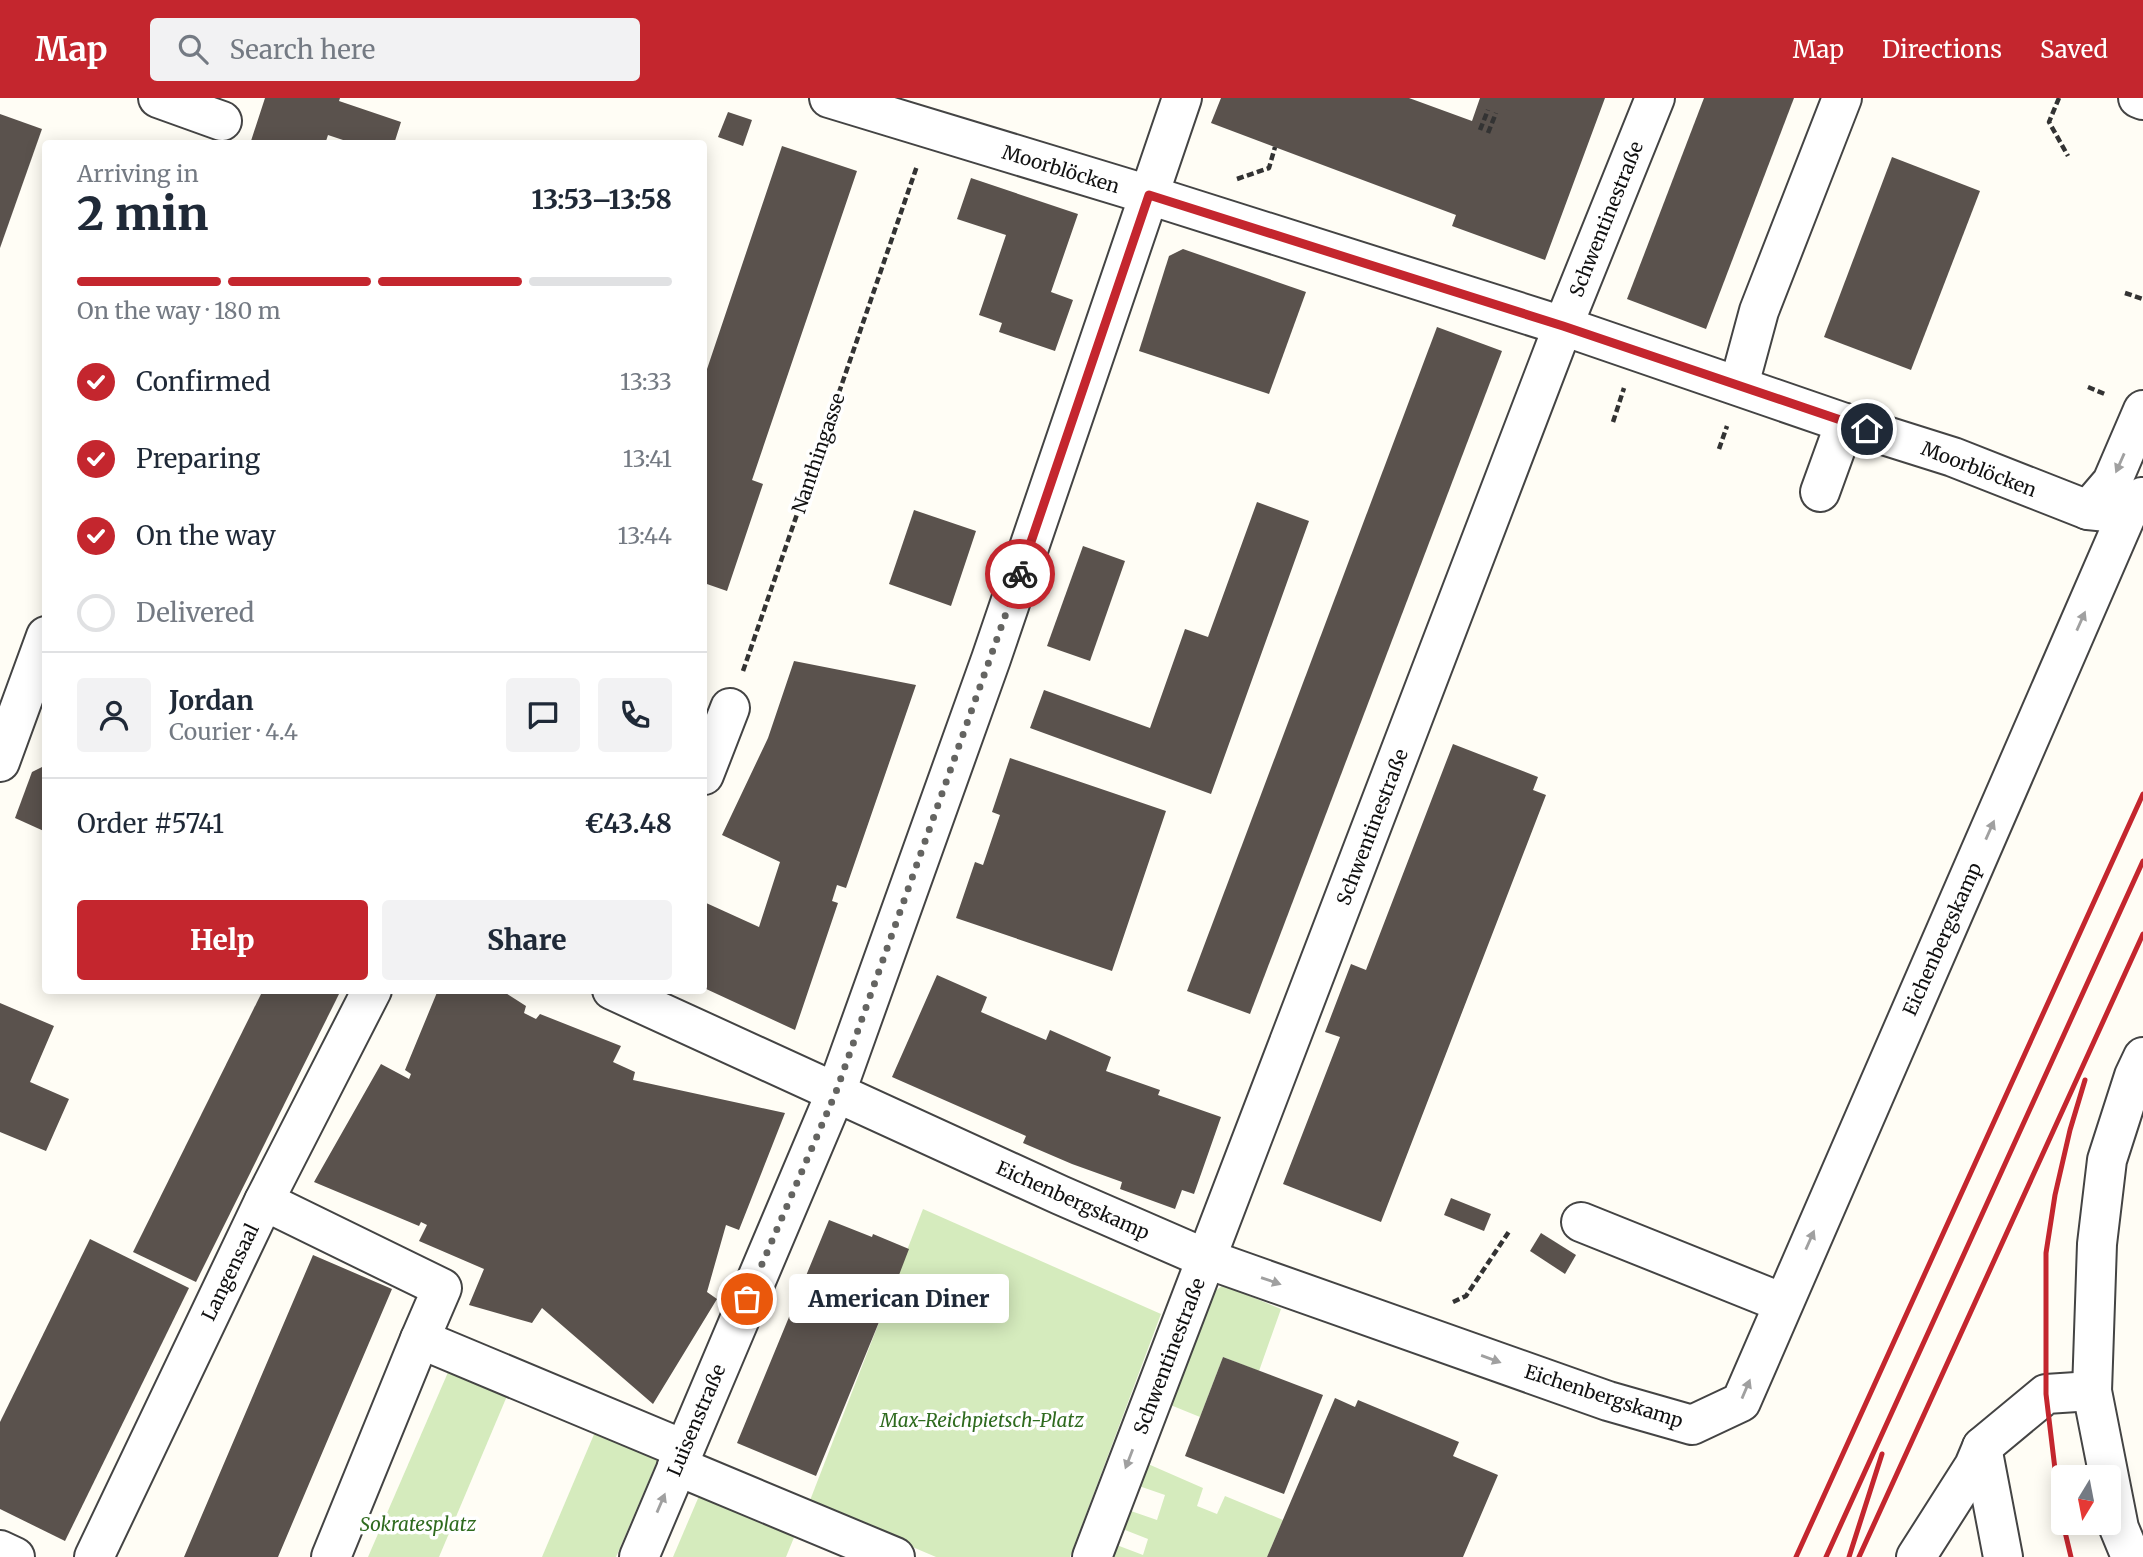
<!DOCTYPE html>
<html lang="en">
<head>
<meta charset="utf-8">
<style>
	:root { --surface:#fff; --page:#f2f2f3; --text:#1f2937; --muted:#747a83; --line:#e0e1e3; --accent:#c4262e }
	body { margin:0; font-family:Merriweather,serif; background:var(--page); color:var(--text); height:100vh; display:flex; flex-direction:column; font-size:26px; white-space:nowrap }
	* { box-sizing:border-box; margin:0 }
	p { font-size:23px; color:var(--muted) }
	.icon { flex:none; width:38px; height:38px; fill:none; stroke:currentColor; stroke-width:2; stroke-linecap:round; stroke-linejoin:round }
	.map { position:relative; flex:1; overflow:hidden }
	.side { position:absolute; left:42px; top:42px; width:665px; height:854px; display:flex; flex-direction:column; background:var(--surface); border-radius:7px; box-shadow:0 4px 18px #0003 }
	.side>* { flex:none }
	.needle { width:46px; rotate:190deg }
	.buttons { position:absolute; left:2051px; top:1367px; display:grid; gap:14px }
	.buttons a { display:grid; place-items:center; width:70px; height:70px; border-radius:7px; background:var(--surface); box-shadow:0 4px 18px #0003; font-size:35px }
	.pin { position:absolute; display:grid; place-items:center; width:60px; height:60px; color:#fff; margin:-30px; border:4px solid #fff; border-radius:50%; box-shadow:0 2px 7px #0007 }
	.courier { position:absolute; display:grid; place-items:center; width:70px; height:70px; margin:-35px; border:5px solid #c4262e; border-radius:50%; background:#fff; color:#222; box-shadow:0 2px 9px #0007 }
	.bubble { position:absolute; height:49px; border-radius:7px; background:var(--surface); box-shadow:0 4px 18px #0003; font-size:23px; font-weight:800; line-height:49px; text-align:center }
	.headline em { font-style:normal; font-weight:800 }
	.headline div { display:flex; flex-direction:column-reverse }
	.headline { display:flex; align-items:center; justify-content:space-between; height:119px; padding:0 35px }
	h1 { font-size:46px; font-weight:800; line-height:52px }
	.bar { display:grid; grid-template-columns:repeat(4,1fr); gap:10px 7px; align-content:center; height:84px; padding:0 35px }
	.bar i { height:9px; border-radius:5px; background:var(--line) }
	.bar .active { background:var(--accent) }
	.bar p { grid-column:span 4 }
	.line { display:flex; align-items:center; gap:18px; padding:0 35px; border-top:2px solid var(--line) }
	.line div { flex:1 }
	.round { display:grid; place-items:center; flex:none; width:74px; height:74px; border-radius:7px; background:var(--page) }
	ol { padding:0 35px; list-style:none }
	li { display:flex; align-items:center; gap:21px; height:77px }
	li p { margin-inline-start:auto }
	li .icon { padding:7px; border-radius:50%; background:var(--accent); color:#fff; stroke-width:4 }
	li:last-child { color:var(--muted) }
	li i { width:38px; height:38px; border:4px solid var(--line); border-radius:50% }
	.primary-button { display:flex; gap:14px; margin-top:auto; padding:14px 35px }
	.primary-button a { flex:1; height:80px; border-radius:7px; background:var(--accent); color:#fff; font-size:28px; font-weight:800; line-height:80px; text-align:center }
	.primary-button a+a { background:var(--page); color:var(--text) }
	header { display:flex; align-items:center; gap:42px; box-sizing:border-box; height:98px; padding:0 35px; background:var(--accent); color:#fff }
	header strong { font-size:33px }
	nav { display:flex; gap:38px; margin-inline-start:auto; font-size:24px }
	.search { width:490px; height:63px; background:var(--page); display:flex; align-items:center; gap:18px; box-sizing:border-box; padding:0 24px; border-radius:7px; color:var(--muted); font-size:26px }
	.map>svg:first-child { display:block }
	.green { fill:#d5ebbd }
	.building { fill:#5a524d }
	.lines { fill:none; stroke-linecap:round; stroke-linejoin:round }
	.minor-casing { stroke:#444; stroke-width:42 }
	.path { stroke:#333; stroke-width:4.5; stroke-dasharray:7 3.5; stroke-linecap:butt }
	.minor { stroke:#fff; stroke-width:38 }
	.rail { stroke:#c4262e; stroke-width:5 }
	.oneway { fill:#a0a0a0 }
	.done { stroke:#646461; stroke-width:7; stroke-dasharray:0 12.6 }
	.route { stroke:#c4262e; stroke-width:9 }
	.labels { text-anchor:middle; stroke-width:7; stroke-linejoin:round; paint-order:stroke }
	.street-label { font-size:19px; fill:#111; stroke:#fff }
	.park-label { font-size:19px; font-style:italic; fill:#2f6b1f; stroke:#fff }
</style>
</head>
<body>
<header>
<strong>Map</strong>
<div class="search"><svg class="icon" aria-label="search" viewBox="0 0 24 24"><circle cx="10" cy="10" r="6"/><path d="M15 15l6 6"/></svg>Search here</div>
<nav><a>Map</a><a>Directions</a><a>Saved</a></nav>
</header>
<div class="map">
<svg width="2143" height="1459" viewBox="0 0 2143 1459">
	<rect width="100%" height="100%" fill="#fffdf5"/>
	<g class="green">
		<polygon points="923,1111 1161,1216 1070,1459 936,1459 809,1405"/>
		<polygon points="1223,1187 1281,1211 1259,1273 1223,1259 1200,1319 1168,1306 1214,1194"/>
		<polygon points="449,1272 507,1298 439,1459 368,1459"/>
		<polygon points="595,1334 658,1361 616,1459 542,1459"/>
		<polygon points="1148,1366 1203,1390 1197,1408 1217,1416 1225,1398 1283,1422 1267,1459 1109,1459 1114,1446 1143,1457 1148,1441 1120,1430 1128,1412 1157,1422 1165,1397 1139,1388"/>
		<polygon points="699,1398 795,1437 786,1459 673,1459"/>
	</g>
	<g class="building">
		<polygon points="265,0 340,0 339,3 401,24 394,46 355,46 328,37 325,46 250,46"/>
		<polygon points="1221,0 1409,0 1472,23 1480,0 1605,0 1545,162 1452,128 1456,117 1211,25"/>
		<polygon points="1704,0 1794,0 1706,231 1627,201"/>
		<polygon points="728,14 752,22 743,48 718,39"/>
		<polygon points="0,16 42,31 0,150"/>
		<polygon points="782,48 857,73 752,382 763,386 727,493 704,485 704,280"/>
		<polygon points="1892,59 1980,93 1911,272 1824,239"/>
		<polygon points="971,80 1078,116 1051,194 1073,202 1055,253 999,234 1002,225 979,217 1006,137 957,121"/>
		<polygon points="1183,151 1306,194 1269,296 1139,253 1169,158"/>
		<polygon points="1437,229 1502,253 1250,916 1187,893"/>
		<polygon points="1257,404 1309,423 1211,696 1030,630 1044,592 1150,630 1185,531 1208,539"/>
		<polygon points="914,412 976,433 951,508 889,486"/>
		<polygon points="1083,448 1125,463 1090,563 1047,548"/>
		<polygon points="794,563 916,587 846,790 837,787 832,803 838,805 795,932 704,890 704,804 759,829 780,764 722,737 768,640"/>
		<polygon points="1453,646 1538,679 1533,692 1546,697 1381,1124 1283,1086 1340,939 1325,934 1351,866 1366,872"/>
		<polygon points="1010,660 1166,713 1112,873 956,820 975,764 983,767 1000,717 992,714"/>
		<polygon points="46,667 46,734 15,720 32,674"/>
		<polygon points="937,877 987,899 981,914 1046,942 1050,932 1111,959 1106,973 1160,992 1158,997 1221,1019 1194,1096 1182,1092 1175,1111 1120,1091 1122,1084 1072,1066 1023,1045 1026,1038 892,979"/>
		<polygon points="263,892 341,892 196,1184 133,1154"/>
		<polygon points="438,892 501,892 526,908 524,915 536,921 540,916 621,948 613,964 635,974 633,982 785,1015 739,1132 726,1127 707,1194 717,1201 653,1306 542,1210 532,1225 469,1207 484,1171 419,1143 427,1127 421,1124 419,1128 314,1084 381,966 409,981 411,976 405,972"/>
		<polygon points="0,905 54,928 30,984 69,1001 46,1053 0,1034"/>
		<polygon points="1451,1100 1491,1116 1484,1133 1444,1117"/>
		<polygon points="829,1122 872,1139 873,1136 909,1151 899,1177 907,1180 896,1205 888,1202 816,1378 737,1345"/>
		<polygon points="1541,1135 1576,1157 1565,1176 1530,1153"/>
		<polygon points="90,1141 189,1190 65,1443 0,1411 0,1324"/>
		<polygon points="313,1157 392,1191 334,1327 278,1459 184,1459"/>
		<polygon points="1223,1259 1323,1297 1284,1396 1185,1358"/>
		<polygon points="1335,1300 1355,1309 1358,1302 1459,1344 1453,1358 1498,1377 1463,1459 1267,1459"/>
	</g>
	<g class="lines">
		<g class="minor-casing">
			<g id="minor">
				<polyline points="158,0 222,23"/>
				<polyline points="829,0 1149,97 1563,228 1845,325 1953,359 2088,412 2127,416 2142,399"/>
				<polyline points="2138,0 2143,2"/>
				<polyline points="1739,287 1759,213 1842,0"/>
				<polyline points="1820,394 1845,325"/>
				<polyline points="2088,412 2112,384 2143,312"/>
				<polyline points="0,664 46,538"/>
				<polyline points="704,677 730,610"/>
				<polyline points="612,892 1060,1097 1207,1161 1608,1303 1692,1327 1741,1304 2127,416"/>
				<polyline points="264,1103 442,1190 420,1241 683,1351"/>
				<polyline points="1581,1124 1783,1205"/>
				<polyline points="1982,1349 2003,1459"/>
				<polyline points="677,1368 895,1459"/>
				<polyline points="0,1452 15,1459"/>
				<polyline points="94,1459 264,1103 372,892"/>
				<polyline points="331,1459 420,1241"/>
				<polyline points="639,1459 836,994 991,561 1182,0"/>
				<polyline points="1092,1459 1563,228 1655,0"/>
				<polyline points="1916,1459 1974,1368 1982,1349 2046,1296 2092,1293"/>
				<polyline points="2131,1459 2119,1430 2092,1293 2097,1146 2107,1062 2134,978 2143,959"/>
			</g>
		</g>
		<g class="path">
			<polyline points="2059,0 2049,24 2068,58"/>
			<polyline points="1480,32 1488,12"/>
			<polyline points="1488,35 1496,15"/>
			<polyline points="1237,81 1269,70 1275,49"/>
			<polyline points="2125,195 2143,201"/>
			<polyline points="2088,289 2107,297"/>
			<polyline points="1613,324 1624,290"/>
			<polyline points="1719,351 1727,328"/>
			<polyline points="743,573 917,68"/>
			<polyline points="1453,1204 1466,1198 1510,1132"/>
		</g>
		<use href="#minor" class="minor"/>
		<g class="rail">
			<polyline points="1796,1459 2143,696"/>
			<polyline points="1826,1459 2143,763"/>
			<polyline points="1849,1459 1882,1356"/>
			<polyline points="1859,1459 2143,836"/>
			<polyline points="2071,1459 2060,1413 2046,1296 2046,1155 2055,1097 2070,1032 2085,982"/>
		</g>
	</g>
	<defs><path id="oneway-solid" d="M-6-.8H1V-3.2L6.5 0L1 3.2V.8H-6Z" transform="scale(1.75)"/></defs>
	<g class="oneway">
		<use href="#oneway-solid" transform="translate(2120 365) rotate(114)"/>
		<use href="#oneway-solid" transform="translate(2081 523) rotate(-66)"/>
		<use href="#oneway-solid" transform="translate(1990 732) rotate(-66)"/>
		<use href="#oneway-solid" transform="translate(1810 1142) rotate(-66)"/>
		<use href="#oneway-solid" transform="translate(1271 1183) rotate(19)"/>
		<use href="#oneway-solid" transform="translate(1491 1261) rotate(20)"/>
		<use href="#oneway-solid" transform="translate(1746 1291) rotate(-67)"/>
		<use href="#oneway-solid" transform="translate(1129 1361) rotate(111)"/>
		<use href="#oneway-solid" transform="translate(661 1405) rotate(-67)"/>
	</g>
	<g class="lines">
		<polyline class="done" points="747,1201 836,994 1020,476"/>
		<polyline class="route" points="1020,476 1149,97 1563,228 1867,331"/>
	</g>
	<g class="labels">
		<g class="street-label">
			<text transform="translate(1061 71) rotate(17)" y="7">Moorblöcken</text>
			<text transform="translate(1606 121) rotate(-68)" y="7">Schwentinestraße</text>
			<text transform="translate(818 355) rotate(-71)" y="7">Nanthingasse</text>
			<text transform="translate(1979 371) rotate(21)" y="7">Moorblöcken</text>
			<text transform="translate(1372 729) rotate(-69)" y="7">Schwentinestraße</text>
			<text transform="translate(1942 841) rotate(-66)" y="7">Eichenbergskamp</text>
			<text transform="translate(1073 1102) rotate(24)" y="7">Eichenbergskamp</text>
			<text transform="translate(230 1174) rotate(-64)" y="7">Langensaal</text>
			<text transform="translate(1169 1258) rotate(-69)" y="7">Schwentinestraße</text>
			<text transform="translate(1604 1298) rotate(18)" y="7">Eichenbergskamp</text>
			<text transform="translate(696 1322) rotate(-67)" y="7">Luisenstraße</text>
		</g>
		<g class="park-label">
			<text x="982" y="1329">Max-Reichpietsch-Platz</text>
			<text x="418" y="1433">Sokratesplatz</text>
		</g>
	</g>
</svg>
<div class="buttons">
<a><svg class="needle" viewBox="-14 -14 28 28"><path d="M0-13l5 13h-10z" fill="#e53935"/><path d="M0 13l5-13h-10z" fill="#747a83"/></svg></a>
</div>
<div class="pin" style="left:747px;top:1201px;background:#ea580c"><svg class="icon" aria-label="bag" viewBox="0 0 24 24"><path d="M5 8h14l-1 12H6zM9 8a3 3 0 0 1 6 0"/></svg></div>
<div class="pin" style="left:1867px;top:331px;background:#1f2937"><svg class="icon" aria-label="home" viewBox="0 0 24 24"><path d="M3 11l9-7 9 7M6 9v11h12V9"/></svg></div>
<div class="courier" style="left:1020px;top:476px"><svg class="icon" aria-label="bike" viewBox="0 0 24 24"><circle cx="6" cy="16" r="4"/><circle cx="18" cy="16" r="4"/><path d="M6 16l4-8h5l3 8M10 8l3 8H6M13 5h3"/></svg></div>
<div class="bubble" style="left:789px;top:1176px;width:220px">American Diner</div>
<section class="side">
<div class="headline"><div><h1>2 min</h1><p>Arriving in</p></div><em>13:53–13:58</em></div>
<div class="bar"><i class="active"></i><i class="active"></i><i class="active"></i><i></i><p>On the way · 180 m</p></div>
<ol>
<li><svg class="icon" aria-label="check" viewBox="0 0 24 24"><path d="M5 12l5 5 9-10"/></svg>Confirmed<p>13:33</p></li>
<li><svg class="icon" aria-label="check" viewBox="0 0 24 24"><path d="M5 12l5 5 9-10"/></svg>Preparing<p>13:41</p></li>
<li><svg class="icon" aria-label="check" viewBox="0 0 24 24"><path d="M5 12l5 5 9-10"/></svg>On the way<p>13:44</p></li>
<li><i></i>Delivered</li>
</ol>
<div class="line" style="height:126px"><a class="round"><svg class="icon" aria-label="person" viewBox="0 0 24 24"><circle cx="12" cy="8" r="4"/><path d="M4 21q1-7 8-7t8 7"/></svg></a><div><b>Jordan</b><p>Courier · 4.4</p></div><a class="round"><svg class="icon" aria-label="chat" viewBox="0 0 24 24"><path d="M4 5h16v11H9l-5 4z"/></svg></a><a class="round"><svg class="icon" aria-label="phone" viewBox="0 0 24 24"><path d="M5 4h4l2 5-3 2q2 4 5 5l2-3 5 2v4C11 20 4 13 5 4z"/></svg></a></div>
<div class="line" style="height:91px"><div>Order #5741</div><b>€43.48</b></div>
<div class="primary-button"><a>Help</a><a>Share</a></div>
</section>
</div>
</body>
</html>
